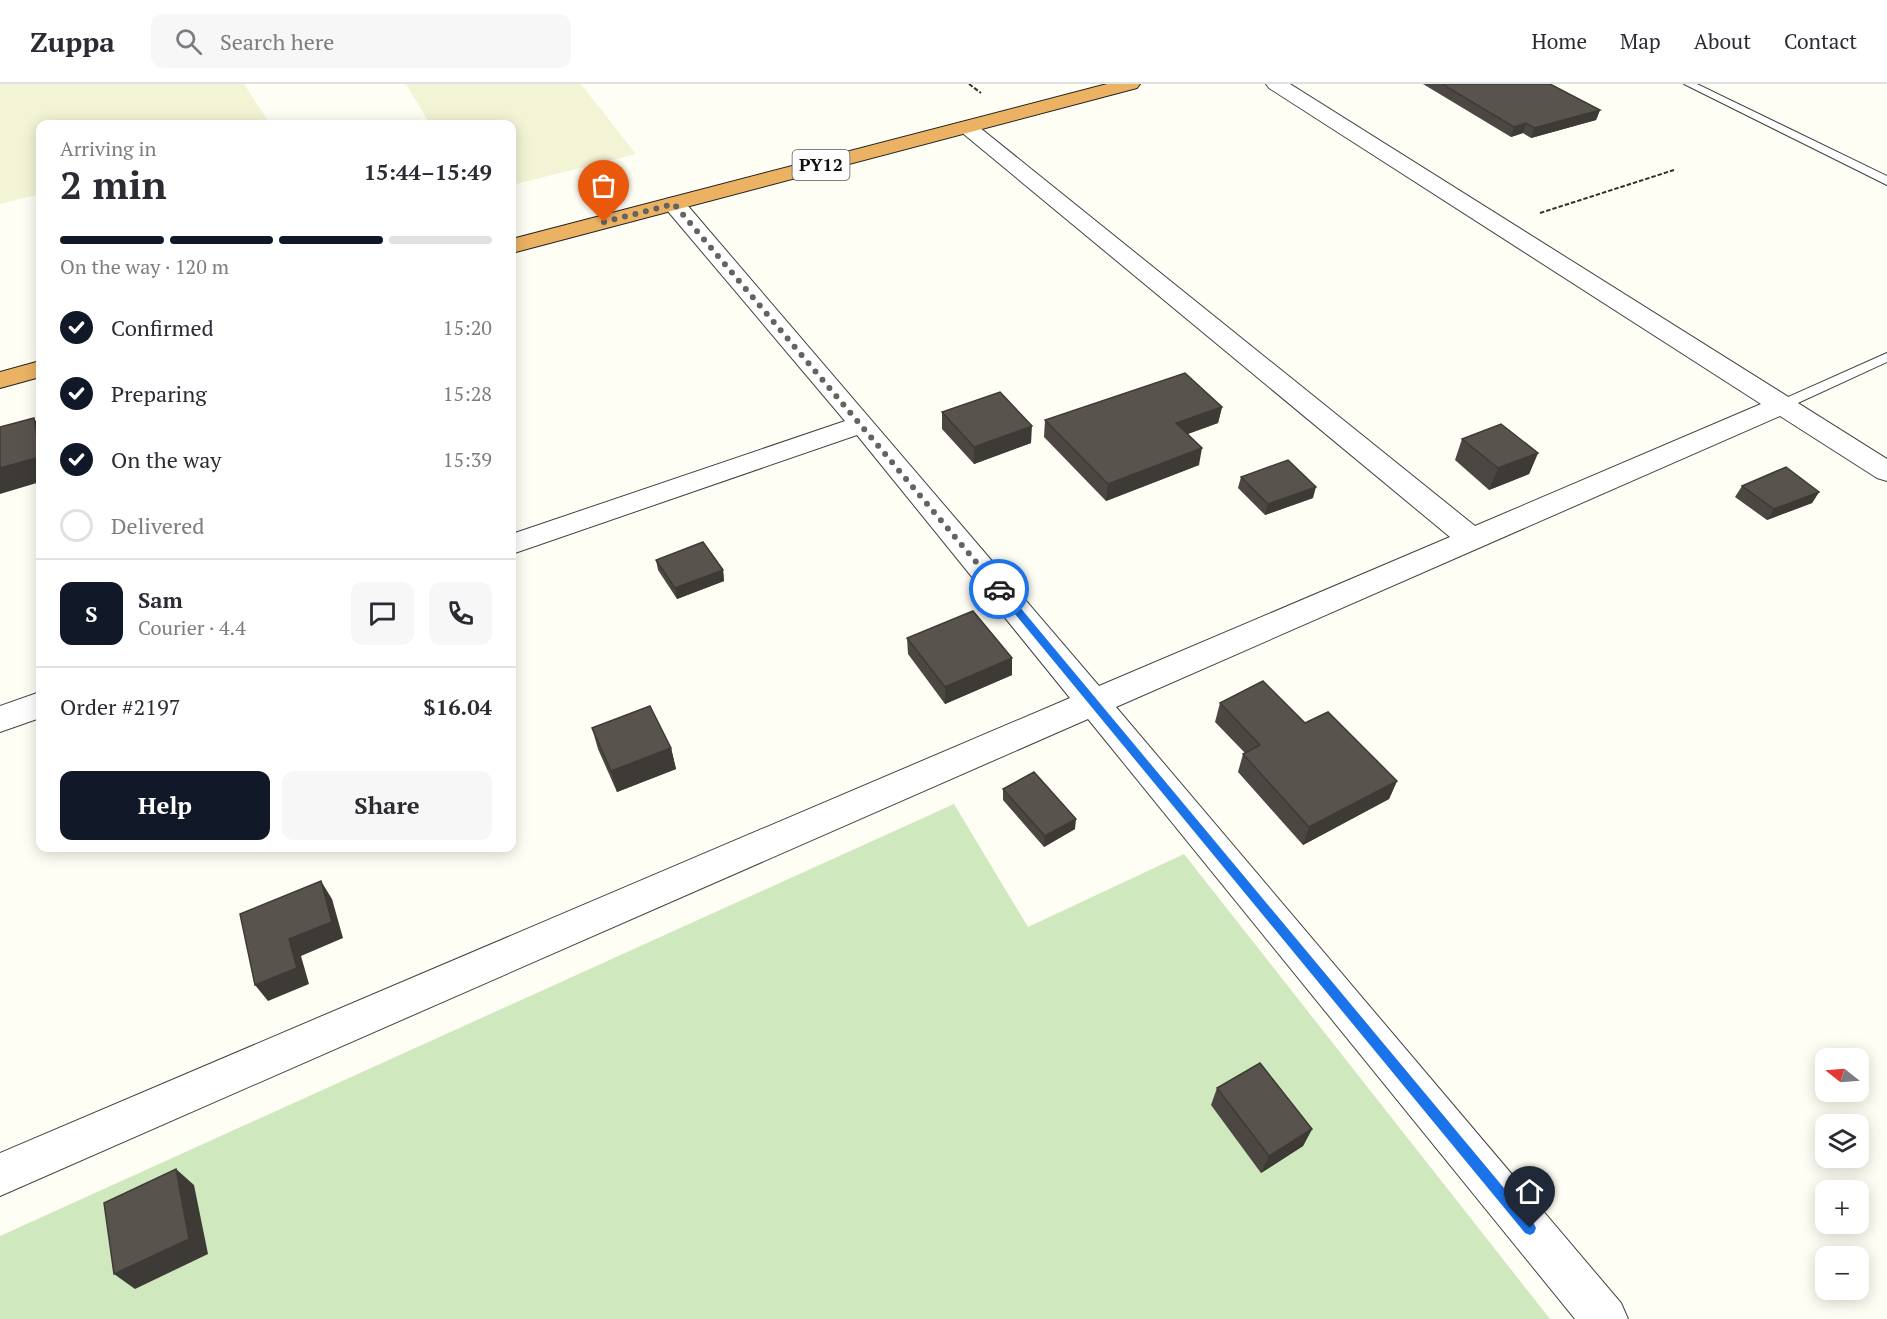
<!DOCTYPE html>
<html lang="en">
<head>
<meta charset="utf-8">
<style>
	:root { --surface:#fff; --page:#f7f7f7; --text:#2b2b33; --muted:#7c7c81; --line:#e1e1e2; --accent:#111827 }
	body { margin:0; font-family:"PT Serif",serif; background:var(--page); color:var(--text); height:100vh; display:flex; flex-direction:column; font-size:22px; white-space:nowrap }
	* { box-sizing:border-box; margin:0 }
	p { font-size:20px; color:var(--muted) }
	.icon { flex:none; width:33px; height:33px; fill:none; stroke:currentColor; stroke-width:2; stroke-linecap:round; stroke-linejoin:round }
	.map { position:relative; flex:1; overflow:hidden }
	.panel { position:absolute; left:36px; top:36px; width:480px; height:732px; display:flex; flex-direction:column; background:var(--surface); border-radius:12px; box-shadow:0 3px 15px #0003 }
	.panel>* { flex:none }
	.needle { width:39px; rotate:287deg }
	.fabs { position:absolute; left:1815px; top:964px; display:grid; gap:12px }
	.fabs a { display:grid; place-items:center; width:54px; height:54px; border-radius:12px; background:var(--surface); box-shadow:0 3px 15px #0003; font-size:30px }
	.pin { position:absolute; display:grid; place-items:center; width:51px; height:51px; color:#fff; margin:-62px -26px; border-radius:50% 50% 50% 0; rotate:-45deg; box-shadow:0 0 6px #0007 }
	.pin .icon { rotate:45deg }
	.courier { position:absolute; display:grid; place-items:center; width:60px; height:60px; margin:-30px; border:4px solid #1a73e8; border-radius:50%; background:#fff; color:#222; box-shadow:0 2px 8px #0007 }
	.head em { font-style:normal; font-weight:700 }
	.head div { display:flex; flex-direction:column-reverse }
	.head { display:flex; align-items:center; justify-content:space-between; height:102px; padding:0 24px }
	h1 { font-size:39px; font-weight:700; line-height:45px }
	.bar { display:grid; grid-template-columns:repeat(4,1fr); gap:9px 6px; align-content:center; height:72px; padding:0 24px }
	.bar i { height:8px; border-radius:4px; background:var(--line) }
	.bar .selected { background:var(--accent) }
	.bar p { grid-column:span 4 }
	.line { display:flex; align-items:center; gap:15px; padding:0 24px; border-top:2px solid var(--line) }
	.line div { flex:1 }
	.round { display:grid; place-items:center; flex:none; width:63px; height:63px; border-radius:12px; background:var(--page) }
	ol { padding:0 24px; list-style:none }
	li { display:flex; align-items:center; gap:18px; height:66px }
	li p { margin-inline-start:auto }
	li .icon { padding:6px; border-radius:50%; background:var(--accent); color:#fff; stroke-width:4 }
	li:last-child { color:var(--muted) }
	li i { width:33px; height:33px; border:3px solid var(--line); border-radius:50% }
	.action { display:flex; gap:12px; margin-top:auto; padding:12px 24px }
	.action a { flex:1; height:69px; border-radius:12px; background:var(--accent); color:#fff; font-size:24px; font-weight:700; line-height:69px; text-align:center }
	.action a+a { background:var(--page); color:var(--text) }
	header { display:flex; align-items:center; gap:36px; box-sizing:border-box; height:84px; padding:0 30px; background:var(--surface); border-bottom:2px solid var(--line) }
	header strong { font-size:28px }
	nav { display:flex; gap:33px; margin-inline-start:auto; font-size:21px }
	.search { width:420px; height:54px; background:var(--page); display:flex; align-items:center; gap:15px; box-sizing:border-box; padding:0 21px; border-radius:12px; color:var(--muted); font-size:22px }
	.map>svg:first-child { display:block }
	.farmland { fill:#f3f4d5 }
	.green { fill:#cfe8be }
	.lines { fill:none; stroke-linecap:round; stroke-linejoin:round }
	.lane-casing { stroke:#434343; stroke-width:2 }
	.street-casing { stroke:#434343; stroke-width:2 }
	.highway-casing { stroke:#212121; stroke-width:2 }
	.path { stroke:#323232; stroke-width:2; stroke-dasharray:4.5 2; stroke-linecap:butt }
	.lane { fill:#fff; fill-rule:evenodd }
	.street { fill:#fff; fill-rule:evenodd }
	.highway { fill:#ecb264; fill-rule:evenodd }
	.wall { fill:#4c4742 }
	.shaded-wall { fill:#3e3a36 }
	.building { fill:#58534d; stroke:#3e3a36; stroke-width:1.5 }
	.route { fill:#1a73e8 }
	.done { stroke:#636360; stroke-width:6; stroke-dasharray:0 10.8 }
	.labels { text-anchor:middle; stroke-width:6; stroke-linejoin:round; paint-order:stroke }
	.shield { fill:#fff; stroke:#585858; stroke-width:1.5 }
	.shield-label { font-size:18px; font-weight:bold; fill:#101010 }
</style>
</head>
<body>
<header>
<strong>Zuppa</strong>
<div class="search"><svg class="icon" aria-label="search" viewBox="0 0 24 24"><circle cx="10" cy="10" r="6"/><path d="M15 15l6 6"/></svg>Search here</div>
<nav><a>Home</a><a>Map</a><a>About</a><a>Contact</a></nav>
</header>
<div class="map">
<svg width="1887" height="1235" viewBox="0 0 1887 1235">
	<rect width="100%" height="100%" fill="#fefef4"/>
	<g class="farmland">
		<polygon points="0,0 244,0 270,40 40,40 40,110 0,120"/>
		<polygon points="406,0 581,0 636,70 512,101 512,40 430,40"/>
	</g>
	<polygon class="green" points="954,720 1028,843 1184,770 1550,1235 0,1235 0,1152"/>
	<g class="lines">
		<g class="lane-casing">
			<g id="lane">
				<polygon points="1684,0 1697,0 1887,92 1887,101"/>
				<polygon points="1887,269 1887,278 1787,324 1782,325 1775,321 1777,318"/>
			</g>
		</g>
		<g class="street-casing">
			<g id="street">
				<polygon points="1266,0 1290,0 1887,375 1887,397 1877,394 1780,332 1116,623 1621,1219 1628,1235 1575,1235 1088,635 0,1112 0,1069 1070,614 857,351 512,470 512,450 845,337 666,125 663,120 666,115 674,113 682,115 1099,602 1450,453 960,47 957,43 960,39 967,37 974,39 1475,442 1761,320 1269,4"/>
				<polygon points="40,608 40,634 0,648 0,622"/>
			</g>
		</g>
		<g class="highway-casing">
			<g id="highway">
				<polygon points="1107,0 1140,0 1137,4 512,169 512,155"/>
				<polygon points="40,277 40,293 0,304 0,288"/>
			</g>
		</g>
		<g class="path">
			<polyline points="969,0 981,9"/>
			<polyline points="1540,129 1674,86"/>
		</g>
		<use href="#lane" class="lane"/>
		<use href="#street" class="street"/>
		<use href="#highway" class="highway"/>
	</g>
	<g class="wall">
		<polygon points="1423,0 1550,0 1600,26 1596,36 1531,54 1523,49 1511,53"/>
		<polygon points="1222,323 1218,339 1188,350 1199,381 1106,417 1044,353 1045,336"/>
		<polygon points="942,328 1031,359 974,380 942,345"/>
		<polygon points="1462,355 1538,369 1529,390 1489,406 1455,376"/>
		<polygon points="1241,393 1313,414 1265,431 1238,404"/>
		<polygon points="1742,402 1819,408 1812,419 1767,436 1735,413"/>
		<polygon points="656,476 723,486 724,497 677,515 658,486"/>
		<polygon points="907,554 1012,574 1012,591 945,620 908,570"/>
		<polygon points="1220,619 1305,639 1397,697 1389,715 1303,761 1238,688 1243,670 1245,669 1215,638"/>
		<polygon points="592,644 671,664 676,685 617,708 598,665"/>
		<polygon points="1003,705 1075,745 1044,763 1003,716"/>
		<polygon points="1217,1004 1312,1045 1303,1062 1261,1089 1211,1021"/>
	</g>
	<g class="shaded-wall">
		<polygon points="1600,26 1596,36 1531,54 1534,44"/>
		<polygon points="1526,39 1523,49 1511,53 1514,43"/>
		<polygon points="1222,323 1218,339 1173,355 1176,339"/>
		<polygon points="34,334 40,344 40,398 0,410 0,384"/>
		<polygon points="1032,342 1031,359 974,380 974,363"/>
		<polygon points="1202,364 1199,381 1106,417 1108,400"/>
		<polygon points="1538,369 1529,390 1489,406 1498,384"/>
		<polygon points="1316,403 1313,414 1265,431 1268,420"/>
		<polygon points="1819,408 1812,419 1767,436 1774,425"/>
		<polygon points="723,486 724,497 677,515 675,504"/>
		<polygon points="1012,574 1012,591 945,620 945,603"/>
		<polygon points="671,664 676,685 617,708 611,687"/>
		<polygon points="1397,697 1389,715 1303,761 1309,743"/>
		<polygon points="1076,735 1075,745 1044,763 1045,752"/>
		<polygon points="321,797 332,815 343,854 301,872 309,900 268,917 255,901 289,855"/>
		<polygon points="1312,1045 1303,1062 1261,1089 1269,1072"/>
		<polygon points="176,1085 194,1101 208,1170 135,1205 114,1190"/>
	</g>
	<g class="building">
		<polygon points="1442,0 1550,0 1600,26 1534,44 1526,39 1514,43"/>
		<polygon points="1185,289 1222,323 1176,339 1202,364 1108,400 1045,336"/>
		<polygon points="1000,308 1032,342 974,363 942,328"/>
		<polygon points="34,334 40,373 0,384 0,343"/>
		<polygon points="1501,340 1538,369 1498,384 1462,355"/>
		<polygon points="1288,376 1316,403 1268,420 1241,393"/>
		<polygon points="1786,383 1819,408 1774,425 1742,402"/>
		<polygon points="703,458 723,486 675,504 656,476"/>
		<polygon points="973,527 1012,574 945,603 907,554"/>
		<polygon points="1263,597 1305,639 1328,628 1397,697 1309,743 1243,670 1260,661 1220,619"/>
		<polygon points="650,622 671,664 611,687 592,644"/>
		<polygon points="1034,688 1076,735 1045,752 1003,705"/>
		<polygon points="321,797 332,838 289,855 297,884 255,901 240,830"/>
		<polygon points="1260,979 1312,1045 1269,1072 1217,1004"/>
		<polygon points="176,1085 189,1155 114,1190 104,1119"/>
	</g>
	<polygon class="route" points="999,502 1003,503 1534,1140 1536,1144 1534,1149 1530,1151 1525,1149 996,507 996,503"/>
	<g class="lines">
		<polyline class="done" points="604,138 674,120 999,505"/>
	</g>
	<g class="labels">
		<rect class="shield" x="792.5" y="66" width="57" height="30" rx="4.5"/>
		<g class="shield-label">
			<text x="821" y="87">PY12</text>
		</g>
	</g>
</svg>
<div class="fabs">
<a><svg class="needle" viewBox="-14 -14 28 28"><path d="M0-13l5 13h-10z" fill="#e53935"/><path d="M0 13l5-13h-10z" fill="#7c7c81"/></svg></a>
<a><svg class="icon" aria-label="layers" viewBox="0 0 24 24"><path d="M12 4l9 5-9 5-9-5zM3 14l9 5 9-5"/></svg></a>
<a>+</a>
<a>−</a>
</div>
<div class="pin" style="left:604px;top:138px;background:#ea580c"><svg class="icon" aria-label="bag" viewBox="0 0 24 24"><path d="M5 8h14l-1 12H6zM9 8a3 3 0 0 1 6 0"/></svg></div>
<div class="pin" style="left:1530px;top:1144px;background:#1f2937"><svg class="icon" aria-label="home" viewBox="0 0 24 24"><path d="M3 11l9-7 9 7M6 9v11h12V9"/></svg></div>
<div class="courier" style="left:999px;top:505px"><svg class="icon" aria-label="car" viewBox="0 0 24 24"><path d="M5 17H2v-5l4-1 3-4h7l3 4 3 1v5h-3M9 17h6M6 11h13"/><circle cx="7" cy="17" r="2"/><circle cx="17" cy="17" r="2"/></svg></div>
<section class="panel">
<div class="head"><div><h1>2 min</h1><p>Arriving in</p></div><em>15:44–15:49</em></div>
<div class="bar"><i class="selected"></i><i class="selected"></i><i class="selected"></i><i></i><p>On the way · 120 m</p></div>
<ol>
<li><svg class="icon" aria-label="check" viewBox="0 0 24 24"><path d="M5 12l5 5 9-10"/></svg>Confirmed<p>15:20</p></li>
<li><svg class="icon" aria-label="check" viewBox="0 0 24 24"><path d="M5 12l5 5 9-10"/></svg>Preparing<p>15:28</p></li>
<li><svg class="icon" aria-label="check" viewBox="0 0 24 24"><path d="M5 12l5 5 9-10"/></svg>On the way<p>15:39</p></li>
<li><i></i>Delivered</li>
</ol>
<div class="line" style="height:108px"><b class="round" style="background:var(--accent);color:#fff">S</b><div><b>Sam</b><p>Courier · 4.4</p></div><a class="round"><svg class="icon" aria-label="chat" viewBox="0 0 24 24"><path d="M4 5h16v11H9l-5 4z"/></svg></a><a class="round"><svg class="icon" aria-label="phone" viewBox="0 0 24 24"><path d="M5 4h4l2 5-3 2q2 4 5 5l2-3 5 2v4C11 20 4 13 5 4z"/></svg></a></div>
<div class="line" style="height:78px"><div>Order #2197</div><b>$16.04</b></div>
<div class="action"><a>Help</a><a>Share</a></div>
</section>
</div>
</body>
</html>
